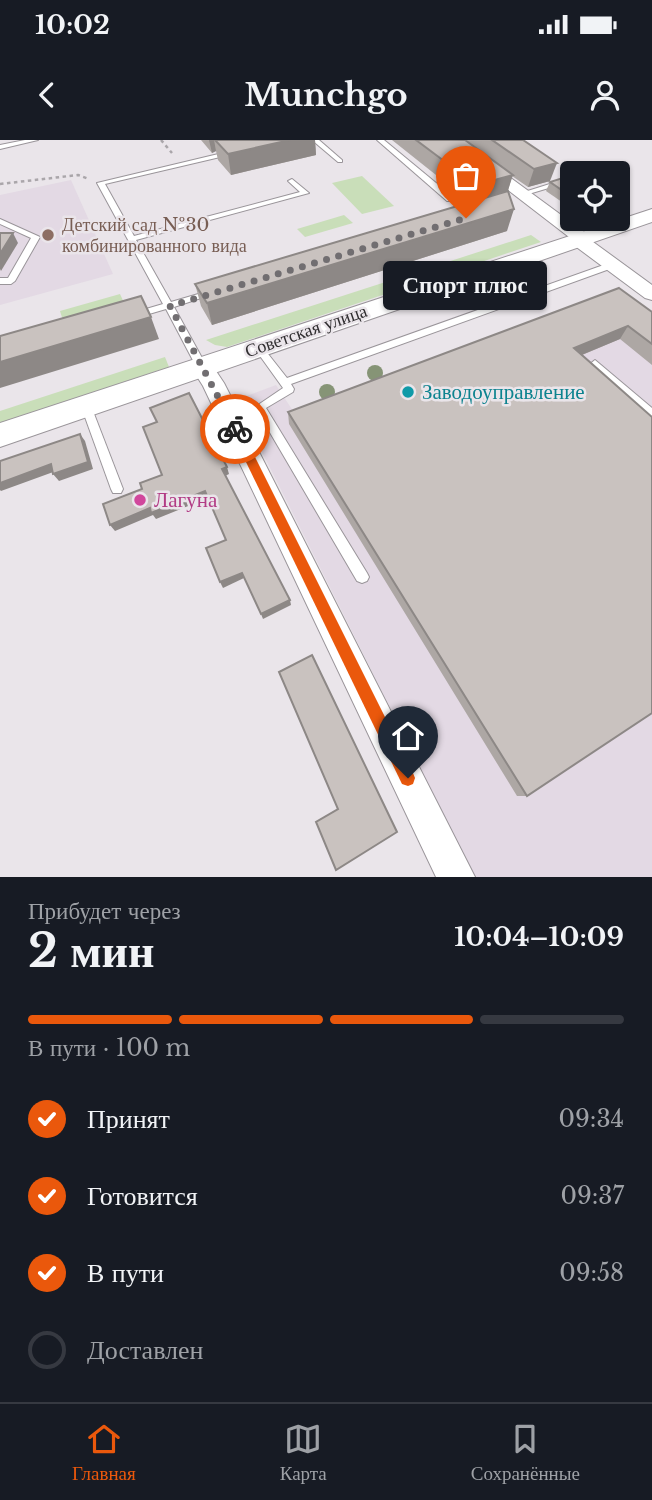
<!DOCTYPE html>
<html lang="ru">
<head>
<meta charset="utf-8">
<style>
	:root { --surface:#171b24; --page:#20242c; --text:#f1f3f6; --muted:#9ea1a6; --line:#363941; --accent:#ea580c }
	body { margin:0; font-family:"Libre Baskerville",serif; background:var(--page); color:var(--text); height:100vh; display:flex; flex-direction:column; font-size:26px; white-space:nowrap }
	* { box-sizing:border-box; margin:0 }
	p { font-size:23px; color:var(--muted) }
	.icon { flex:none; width:38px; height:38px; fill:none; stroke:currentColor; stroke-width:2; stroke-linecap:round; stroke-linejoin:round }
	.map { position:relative; height:737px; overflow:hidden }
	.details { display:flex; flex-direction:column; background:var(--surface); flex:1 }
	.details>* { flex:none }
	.tools { position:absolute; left:560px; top:21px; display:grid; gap:14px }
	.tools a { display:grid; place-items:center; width:70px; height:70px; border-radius:7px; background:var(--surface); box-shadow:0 2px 5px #0004; font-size:35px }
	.pin { position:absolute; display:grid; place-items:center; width:60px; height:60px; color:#fff; margin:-72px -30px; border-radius:50% 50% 50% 0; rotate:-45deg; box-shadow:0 0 7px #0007 }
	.pin .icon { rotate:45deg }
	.courier { position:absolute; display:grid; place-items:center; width:70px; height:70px; margin:-35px; border:5px solid #ea580c; border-radius:50%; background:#fff; color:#222; box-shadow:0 2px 9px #0007 }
	.bubble { position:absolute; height:49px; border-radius:7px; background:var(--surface); box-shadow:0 2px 5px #0004; font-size:23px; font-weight:800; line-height:49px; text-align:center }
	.head em { font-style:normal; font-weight:800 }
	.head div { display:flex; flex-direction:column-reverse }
	.head { display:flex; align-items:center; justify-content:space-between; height:119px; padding:0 28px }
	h1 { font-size:46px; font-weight:800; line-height:52px }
	.bar { display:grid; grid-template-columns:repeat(4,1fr); gap:10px 7px; align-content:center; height:84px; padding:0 28px }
	.bar i { height:9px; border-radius:5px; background:var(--line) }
	.bar .selected { background:var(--accent) }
	.bar p { grid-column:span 4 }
	ol { padding:0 28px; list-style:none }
	li { display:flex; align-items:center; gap:21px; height:77px }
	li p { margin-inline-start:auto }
	li .icon { padding:7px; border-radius:50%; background:var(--accent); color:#fff; stroke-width:4 }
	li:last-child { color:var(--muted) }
	li i { width:38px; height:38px; border:4px solid var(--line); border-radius:50% }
	.status { display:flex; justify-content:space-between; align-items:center; height:49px; padding:0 35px; background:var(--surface); direction:ltr }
	.status svg { height:19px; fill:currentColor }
	header { display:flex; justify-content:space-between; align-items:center; height:91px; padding:0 28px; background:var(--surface); font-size:32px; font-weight:800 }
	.tab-bar { display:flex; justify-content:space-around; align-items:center; height:98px; border-top:2px solid var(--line); background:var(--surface); font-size:19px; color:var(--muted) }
	.tab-bar a { display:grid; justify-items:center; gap:4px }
	.tab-bar .selected { color:var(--accent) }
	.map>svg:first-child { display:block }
	.built { fill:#e3d9e4 }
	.green { fill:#c9deb9 }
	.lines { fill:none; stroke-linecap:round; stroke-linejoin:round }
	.service-casing { stroke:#9a959a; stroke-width:2 }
	.minor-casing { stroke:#9a959a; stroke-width:2 }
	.tertiary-casing { stroke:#9a959a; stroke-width:2 }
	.path { stroke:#aaa6aa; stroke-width:2.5; stroke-dasharray:3.5 3.5; stroke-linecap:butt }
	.service { fill:#fff; fill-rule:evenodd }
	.minor { fill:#fff; fill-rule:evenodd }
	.tertiary { fill:#fff; fill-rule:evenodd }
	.tree { fill:#869476 }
	.wall { fill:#ada7a4 }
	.shaded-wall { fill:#8d8886 }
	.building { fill:#c9c2bf; stroke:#8d8886; stroke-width:2 }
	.route { fill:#ea580c }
	.done { stroke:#716e71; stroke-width:7; stroke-dasharray:0 12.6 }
	.education-dot { fill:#8d6e63; stroke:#eae5ea; stroke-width:2.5 }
	.culture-dot { fill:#0f9aa8; stroke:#eae5ea; stroke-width:2.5 }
	.hotel-dot { fill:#d1479c; stroke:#eae5ea; stroke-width:2.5 }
	.labels { text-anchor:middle; stroke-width:5; stroke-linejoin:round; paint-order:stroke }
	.far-education-label { font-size:18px; fill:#785e54; stroke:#eae5ea; text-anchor:start }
	.far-street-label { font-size:18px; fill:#302e30; stroke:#eae5ea }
	.culture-label { font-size:21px; fill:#0d838f; stroke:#eae5ea; text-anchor:start }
	.hotel-label { font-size:21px; fill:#b23c85; stroke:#eae5ea; text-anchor:start }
</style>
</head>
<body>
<div class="status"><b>10:02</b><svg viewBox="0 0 49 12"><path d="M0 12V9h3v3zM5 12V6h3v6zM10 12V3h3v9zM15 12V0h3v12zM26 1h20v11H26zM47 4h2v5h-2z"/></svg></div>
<header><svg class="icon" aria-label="back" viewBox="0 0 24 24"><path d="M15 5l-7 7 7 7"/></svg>Munchgo<svg class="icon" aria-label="person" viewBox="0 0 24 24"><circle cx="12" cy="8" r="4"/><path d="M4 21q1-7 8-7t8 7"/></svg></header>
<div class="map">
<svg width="652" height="737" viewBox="0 0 652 737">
	<rect width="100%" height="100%" fill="#eae5ea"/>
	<g class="built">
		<polygon points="71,40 113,134 0,165 0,55"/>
		<polygon points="612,161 652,192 652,737 475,737 236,260 276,245 299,280"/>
	</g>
	<g class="green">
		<polygon points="362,36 394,66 362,74 332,43"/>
		<polygon points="344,75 353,83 305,97 297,89"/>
		<polygon points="531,95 541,102 227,207 215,205 206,200"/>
		<polygon points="120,154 126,167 64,184 60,171"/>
		<polygon points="165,217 169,227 0,283 0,271"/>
	</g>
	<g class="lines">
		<g class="service-casing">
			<g id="service">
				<polygon points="25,0 38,0 0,9 0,5"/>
				<polygon points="312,0 319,0 342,20 342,22 338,22"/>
				<polygon points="377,0 384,0 453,57 453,61 447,61"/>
				<polygon points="231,11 233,12 233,14 105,44 134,96 300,52 288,41 292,39 309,53 136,100 171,162 212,150 216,153 174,167 207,227 202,231 198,230 166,169 132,179 127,176 129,174 163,164 97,43"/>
				<polygon points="572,37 572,41 522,56 518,54"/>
				<polygon points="0,79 40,97 15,141 11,144 0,144 0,138 8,138 31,98 0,84"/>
				<polygon points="612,122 616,125 615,127 291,244 294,249 293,252 266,268 367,433 369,437 367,441 362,443 357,441 255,267 283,248 255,209 255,205 261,205 287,238"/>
				<polygon points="595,220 652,268 652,278 648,277 591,226 590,224"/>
				<polygon points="86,262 91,266 123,349 121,353 113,353 111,349 81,266"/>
			</g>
		</g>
		<g class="minor-casing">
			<g id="minor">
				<polygon points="443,0 459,0 587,94 589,99 652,145 652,160 645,158 571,103 569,97"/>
				<polygon points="202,219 210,222 224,243 475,737 436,737 203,246 191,227 194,222"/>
			</g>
		</g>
		<g class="tertiary-casing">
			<polygon id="tertiary" points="652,69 652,82 0,307 0,283"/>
		</g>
		<g class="path">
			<polyline points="161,0 172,13"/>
			<polyline points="0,44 78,35 89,39"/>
		</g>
		<use href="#service" class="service"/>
		<use href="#minor" class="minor"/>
		<use href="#tertiary" class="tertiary"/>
	</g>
	<g class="tree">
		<circle cx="375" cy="233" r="8"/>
		<circle cx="327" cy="252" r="8"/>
	</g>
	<g class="wall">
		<polygon points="201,0 315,0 316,15 231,35 218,20 216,11 212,13"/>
		<polygon points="392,0 523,0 550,41 528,47 512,36 508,51 507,91 212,185 201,166 195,144 470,62"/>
		<polygon points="572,35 572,69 546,51 550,42"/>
		<polygon points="652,172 652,225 620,199 582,215 527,656 517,656 289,284 288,272"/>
	</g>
	<g class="shaded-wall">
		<polygon points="209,0 214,0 216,11 212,13"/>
		<polygon points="290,0 315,0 316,15 231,35 228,14"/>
		<polygon points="557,23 550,41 528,47 534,29"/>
		<polygon points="513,35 507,53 471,63 476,45"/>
		<polygon points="624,49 619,59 618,59 618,51"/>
		<polygon points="514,69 507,91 212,185 207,163"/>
		<polygon points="13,93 18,103 1,131 0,129 0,114"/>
		<polygon points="151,177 159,199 0,248 0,222"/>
		<polygon points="628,186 620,199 567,221 574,208"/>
		<polygon points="80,294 85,301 93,329 59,341 53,334"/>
		<polygon points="51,324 56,331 1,351 0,350 0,343"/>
		<polygon points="227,327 229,334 225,336 222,329"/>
		<polygon points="205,351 208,358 156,379 153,375 115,391 110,385 150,368"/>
		<polygon points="242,433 244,438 223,448 220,442"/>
		<polygon points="290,460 291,465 263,479 261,474"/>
	</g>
	<g class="building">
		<polygon points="215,0 290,0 228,14"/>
		<polygon points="416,0 465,0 513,35 476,45"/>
		<polygon points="492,0 523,0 557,23 534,29"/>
		<polygon points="591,29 598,33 577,33"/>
		<polygon points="572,35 572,57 550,42"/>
		<polygon points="618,46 624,49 618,51"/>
		<polygon points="508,51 514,69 207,163 195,144"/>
		<polygon points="0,93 13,93 0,114"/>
		<polygon points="619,148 652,172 652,204 628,186 574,208 652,277 652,573 527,656 288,272"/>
		<polygon points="141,156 151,177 0,222 0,196"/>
		<polygon points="189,253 227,327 222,329 290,460 261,474 242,433 220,442 206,408 226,400 205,351 151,373 150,368 110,385 103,364 142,349 140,343 162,335 143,287 157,282 150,268"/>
		<polygon points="80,294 88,322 53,334 51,324 0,343 0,321"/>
		<polygon points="312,515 397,692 336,730 316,682 338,669 279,532"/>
	</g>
	<polygon class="route" points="235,285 241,289 413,633 415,638 413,644 408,646 402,644 230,289"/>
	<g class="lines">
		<polyline class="done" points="235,289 170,166 466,78"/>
	</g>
	<circle class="education-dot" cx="48" cy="95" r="7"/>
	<circle class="culture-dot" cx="408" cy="252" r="7"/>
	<circle class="hotel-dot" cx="140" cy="360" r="7"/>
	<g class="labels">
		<g class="far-education-label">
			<text x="62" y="91">Детский сад №30<tspan x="62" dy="21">комбинированного вида</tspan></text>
		</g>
		<g class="far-street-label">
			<text transform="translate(306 191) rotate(-19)" y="6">Советская улица</text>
		</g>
		<g class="culture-label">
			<text x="422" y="259">Заводоуправление</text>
		</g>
		<g class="hotel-label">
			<text x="154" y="367">Лагуна</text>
		</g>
	</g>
</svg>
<div class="tools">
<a><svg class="icon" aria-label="locate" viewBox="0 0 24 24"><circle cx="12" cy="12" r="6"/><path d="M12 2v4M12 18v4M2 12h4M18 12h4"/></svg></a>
</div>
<div class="pin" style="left:466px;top:78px;background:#ea580c"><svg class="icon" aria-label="bag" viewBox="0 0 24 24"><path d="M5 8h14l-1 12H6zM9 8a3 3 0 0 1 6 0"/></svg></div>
<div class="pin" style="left:408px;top:638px;background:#1f2937"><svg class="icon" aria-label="home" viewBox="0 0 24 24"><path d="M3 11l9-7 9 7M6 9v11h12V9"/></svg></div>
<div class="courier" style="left:235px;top:289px"><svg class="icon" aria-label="bike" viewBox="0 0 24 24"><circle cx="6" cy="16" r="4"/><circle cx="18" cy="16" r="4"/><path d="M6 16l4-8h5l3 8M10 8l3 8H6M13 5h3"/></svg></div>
<div class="bubble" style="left:383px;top:121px;width:164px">Спорт плюс</div>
</div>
<section class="details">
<div class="head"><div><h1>2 мин</h1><p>Прибудет через</p></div><em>10:04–10:09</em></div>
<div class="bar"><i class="selected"></i><i class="selected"></i><i class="selected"></i><i></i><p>В пути · 100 m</p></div>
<ol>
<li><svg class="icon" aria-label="check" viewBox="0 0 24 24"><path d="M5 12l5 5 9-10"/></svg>Принят<p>09:34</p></li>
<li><svg class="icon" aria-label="check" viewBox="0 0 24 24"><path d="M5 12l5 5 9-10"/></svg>Готовится<p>09:37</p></li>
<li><svg class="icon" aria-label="check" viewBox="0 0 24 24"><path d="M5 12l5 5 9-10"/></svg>В пути<p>09:58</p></li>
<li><i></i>Доставлен</li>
</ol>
</section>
<nav class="tab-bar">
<a class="selected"><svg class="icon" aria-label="home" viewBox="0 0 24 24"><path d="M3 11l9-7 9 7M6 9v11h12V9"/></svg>Главная</a>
<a><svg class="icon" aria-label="map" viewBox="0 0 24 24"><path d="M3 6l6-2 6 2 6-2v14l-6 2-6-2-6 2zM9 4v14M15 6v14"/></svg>Карта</a>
<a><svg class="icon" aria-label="saved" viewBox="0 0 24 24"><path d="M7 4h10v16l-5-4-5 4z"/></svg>Сохранённые</a>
</nav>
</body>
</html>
